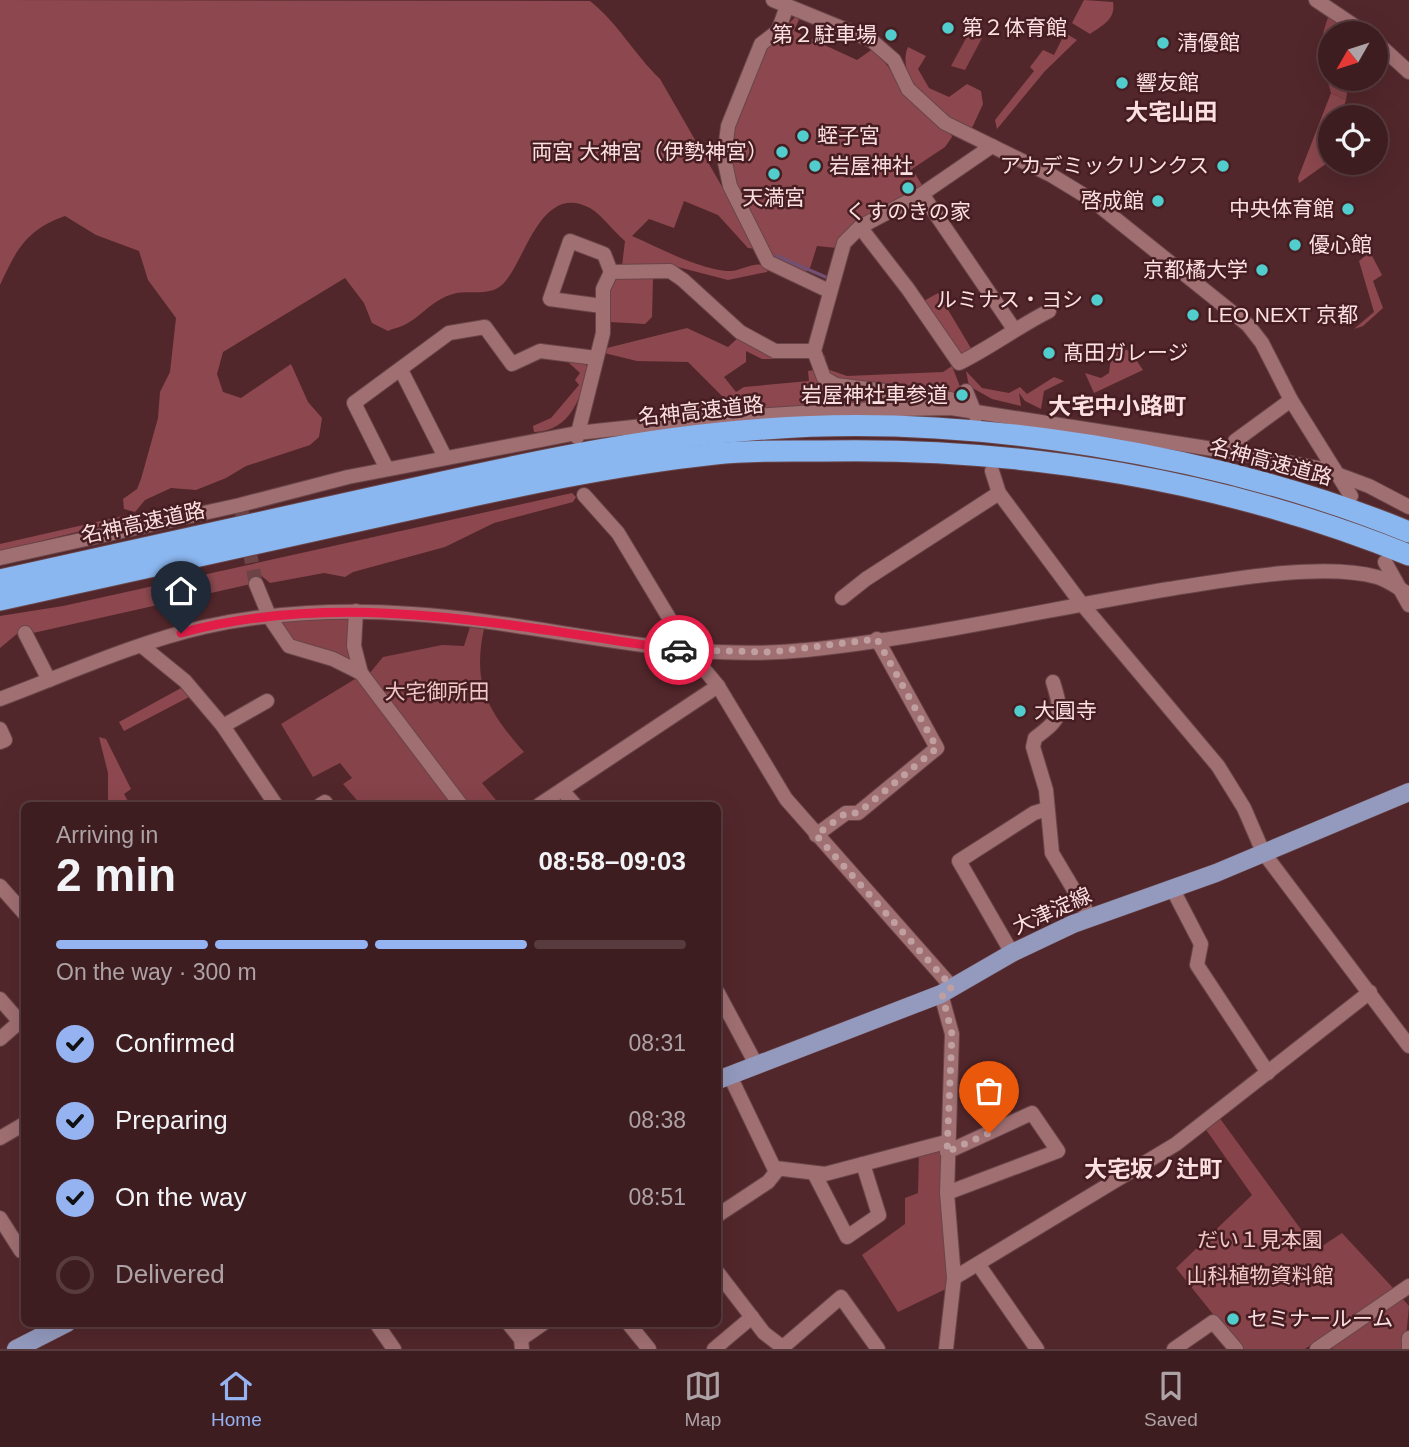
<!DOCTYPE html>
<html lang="en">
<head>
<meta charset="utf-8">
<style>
	:root { --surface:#3e1d20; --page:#452629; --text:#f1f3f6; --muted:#ada2a5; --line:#573b3e; --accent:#95b2f1 }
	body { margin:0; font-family:Helvetica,"Noto Sans JP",sans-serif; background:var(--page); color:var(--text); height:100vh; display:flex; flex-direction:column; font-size:26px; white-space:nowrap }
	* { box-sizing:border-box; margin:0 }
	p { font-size:23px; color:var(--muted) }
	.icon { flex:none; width:38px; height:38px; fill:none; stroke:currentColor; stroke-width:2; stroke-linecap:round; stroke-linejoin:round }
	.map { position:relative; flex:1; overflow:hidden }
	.sheet { position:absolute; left:21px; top:802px; width:700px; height:525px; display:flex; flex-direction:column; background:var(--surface); border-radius:10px; box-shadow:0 7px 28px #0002,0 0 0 2px var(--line) }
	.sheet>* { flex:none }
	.needle { width:46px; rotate:231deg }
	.buttons { position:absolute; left:1318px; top:21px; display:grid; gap:14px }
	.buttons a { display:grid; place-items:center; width:70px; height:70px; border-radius:50%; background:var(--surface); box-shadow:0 7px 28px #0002,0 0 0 2px var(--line); font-size:35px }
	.pin { position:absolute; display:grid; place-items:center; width:60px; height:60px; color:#fff; margin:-72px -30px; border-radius:50% 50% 50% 0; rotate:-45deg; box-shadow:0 0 7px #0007 }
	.pin .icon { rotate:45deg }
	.courier { position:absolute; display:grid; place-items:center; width:70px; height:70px; margin:-35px; border:5px solid #e11d48; border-radius:50%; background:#fff; color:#222; box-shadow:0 2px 9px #0007 }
	.headline em { font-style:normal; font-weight:600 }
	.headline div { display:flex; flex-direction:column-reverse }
	.headline { display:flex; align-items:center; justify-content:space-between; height:119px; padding:0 35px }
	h1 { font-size:46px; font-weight:600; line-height:52px }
	.bar { display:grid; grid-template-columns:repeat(4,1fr); gap:10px 7px; align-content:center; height:84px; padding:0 35px }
	.bar i { height:9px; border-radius:5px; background:var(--line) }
	.bar .current { background:var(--accent) }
	.bar p { grid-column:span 4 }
	ol { padding:0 35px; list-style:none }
	li { display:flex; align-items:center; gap:21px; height:77px }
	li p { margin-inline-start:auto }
	li .icon { padding:7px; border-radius:50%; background:var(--accent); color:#111; stroke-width:4 }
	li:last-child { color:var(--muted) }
	li i { width:38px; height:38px; border:4px solid var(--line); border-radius:50% }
	.dock { display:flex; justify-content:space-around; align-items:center; height:98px; border-top:2px solid var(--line); background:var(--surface); font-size:19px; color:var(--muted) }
	.dock a { display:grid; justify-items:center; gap:4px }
	.dock .current { color:var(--accent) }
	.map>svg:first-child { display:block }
	.green { fill:#864349 }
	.forest { fill:#8c484e }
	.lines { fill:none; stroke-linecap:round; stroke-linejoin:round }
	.stream { stroke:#725073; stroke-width:3.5 }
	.minor-tunnel { stroke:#6c4346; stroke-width:14; stroke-dasharray:14 7; stroke-linecap:butt }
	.minor-casing { stroke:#694549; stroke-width:16 }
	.major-casing { stroke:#694549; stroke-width:19 }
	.highway-casing { stroke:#694549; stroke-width:23 }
	.minor { stroke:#a06f72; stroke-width:14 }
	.major { stroke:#939abe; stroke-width:18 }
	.highway { stroke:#8bb7f0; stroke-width:21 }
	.done { stroke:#c09fa1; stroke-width:7; stroke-dasharray:0 12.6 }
	.route { stroke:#e11d48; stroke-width:9 }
	.poi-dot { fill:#52cdcd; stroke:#461d21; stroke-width:2.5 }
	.labels { text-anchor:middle; stroke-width:5; stroke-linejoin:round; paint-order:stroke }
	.poi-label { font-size:21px; fill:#fce0e1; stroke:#461d21; text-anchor:start }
	.street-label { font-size:21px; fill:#fce0e1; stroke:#461d21 }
	.park-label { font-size:21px; fill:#f2c7c8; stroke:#461d21 }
	.neighbourhood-label { font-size:23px; font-weight:bold; fill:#fce0e1; stroke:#461d21 }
</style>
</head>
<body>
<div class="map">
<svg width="1409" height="1349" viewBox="0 0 1409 1349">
	<rect width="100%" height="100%" fill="#52272b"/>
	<g class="green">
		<path d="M 1329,15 L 1357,33 L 1330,33 L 1330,79 L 1349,79 L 1346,100 L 1331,93 C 1323,60 1316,48 1329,15 Z"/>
		<polygon points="970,31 982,38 965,70 951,66"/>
		<polygon points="351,618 352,662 289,641 277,622"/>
		<path d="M 470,627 L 484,629 C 472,685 488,711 524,752 L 482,783 L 500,805 L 466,805 L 369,674 L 383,657 L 442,645 L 464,646 Z"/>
		<polygon points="360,676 456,805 361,805 343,784 352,778 340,763 313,777 281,724"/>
		<polygon points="1216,1113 1316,1250 1342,1233 1394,1289 1305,1349 1241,1349 1176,1268 1252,1195 1202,1124"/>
		<polygon points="938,1147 943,1151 950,1287 898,1312 862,1255 905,1224 905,1198 918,1193 919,1152"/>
		<polygon points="1401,1297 1409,1306 1405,1349 1333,1349 1330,1346"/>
	</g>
	<g class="forest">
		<path d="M 0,0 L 590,1 C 618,23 634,54 660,79 L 758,249 L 748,248 L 718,215 L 684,201 L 674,228 L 649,219 L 632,236 C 662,249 694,267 726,271 C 742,272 755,259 769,267 L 767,272 L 728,280 L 674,266 L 622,266 L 625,241 C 614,232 602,215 590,208 C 541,182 526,259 504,283 C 490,298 469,289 453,294 C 434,299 423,314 408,323 C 402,327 394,328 388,331 L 372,323 L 364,303 L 345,278 L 223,352 L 217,374 L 223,392 L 241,398 L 291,364 L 308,402 L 322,418 L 319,437 L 310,445 L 246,466 L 226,478 L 196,490 L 171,488 L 145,500 L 135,512 L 124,509 L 123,499 L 137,489 L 141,479 L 158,418 L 160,392 L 170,372 L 176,318 L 148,280 L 139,251 L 96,235 L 65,216 C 27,229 16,250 0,285 Z"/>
		<path d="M 1084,0 L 1113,2 C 1116,19 1103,25 1090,34 L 1072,23 Z"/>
		<polygon points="797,15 800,17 794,31 857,60 874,48 911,97 950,130 952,137 945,147 912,169 922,185 857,224 837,248 817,246 810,268 805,273 775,262 737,190 729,162 737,116 766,49"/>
		<polygon points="1065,33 1077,40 1045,71 997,129 995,120 1034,71 1030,67 1043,50 1054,55"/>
		<path d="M 908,47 L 926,56 L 918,69 L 929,88 L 949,97 L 967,84 L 981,91 L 983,104 L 971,130 C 960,124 948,119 937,112 C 919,101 898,67 908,47 Z"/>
		<polygon points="1331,93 1346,100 1340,117 1330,117 1330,161 1299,183 1298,178"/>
		<polygon points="1370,252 1382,275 1373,281 1383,308 1363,326 1354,329 1374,312 1359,261"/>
		<polygon points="618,276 653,278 652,317 645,324 610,322 610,286"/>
		<polygon points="938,293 972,350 959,355 922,302"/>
		<polygon points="687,328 728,347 740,336 777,359 762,359 746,351 746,362 724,377 736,392 744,387 809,381 808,371 814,370 898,398 901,404 682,415 682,410 723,397 688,362 637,361 604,353 603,349"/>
		<polygon points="1119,348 1130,351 1143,370 1094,393 1085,373 1101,378 1109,373 1111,358"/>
		<polygon points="822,354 825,356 827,369 847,376 943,372 952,366 961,389 959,393 835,379 826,373"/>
		<path d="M 570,358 L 579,358 L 589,368 C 580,398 571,431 534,432 L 533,426 L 551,418 L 579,385 L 575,380 L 580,373 L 568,362 Z"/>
		<polygon points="966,371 982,388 1009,393 1020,387 1027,394 1054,377 1064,381 1044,391 1041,409 1025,401 1019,393 1021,406 992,399 969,386"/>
		<polygon points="572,493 576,497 573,502 494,523 445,547 353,572 345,577 324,573 270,583 257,572 251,573 251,584 33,633 24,628 0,648 0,616 63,606"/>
		<polygon points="136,513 134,518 0,551 0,544"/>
		<polygon points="183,687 191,696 124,731 119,722"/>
		<polygon points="99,737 106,739 131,789 124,794 130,805 108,805 108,773"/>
	</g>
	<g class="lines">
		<polyline class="stream" points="777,256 828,278"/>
		<polyline class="minor-tunnel" points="241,508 256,584"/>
		<g class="minor-casing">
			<g id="minor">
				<polyline points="773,0 871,40 894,60 908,89 945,123 1051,175 1092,200 1248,325 1262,343 1291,400 1351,496"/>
				<polyline points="1316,0 1365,33"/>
				<polyline points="787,6 778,31 761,44 728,126 724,158 730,186 768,262 829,291"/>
				<polyline points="1376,42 1409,72"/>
				<polyline points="922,194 1014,329"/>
				<path d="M 860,227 L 908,289 L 959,363 C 990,348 1017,327 1049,311"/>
				<polyline points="602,306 550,299 570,241 604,254 611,272"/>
				<polyline points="401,370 445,457"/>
				<polyline points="966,391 976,416"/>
				<polyline points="950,399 836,385 824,378 814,351 844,243 860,227 922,194 992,146"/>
				<polyline points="577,437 603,333 603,289 611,272 670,271 683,280 740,332 775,351 814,351"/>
				<polyline points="1232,452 1235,441 1291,400"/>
				<polyline points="387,469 354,403 449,333 485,327 512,364 540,351 596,358"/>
				<polyline points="992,471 999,493 1081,603 1218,766 1244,808 1263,852 1409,1046"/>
				<polyline points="584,495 618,533 689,651 718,686 786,799 952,987"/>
				<polyline points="0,558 240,505 348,477 577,433 709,419 846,410 951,408 1232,452 1323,469 1369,486 1409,507"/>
				<polyline points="1385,562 1409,605"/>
				<polyline points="256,584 270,618 289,646 333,659 361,673 461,805"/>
				<polyline points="842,598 866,579 999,493"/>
				<polyline points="356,611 354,646 361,673"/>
				<polyline points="25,633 49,680"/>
				<polyline points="142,646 185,681 223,726 276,805"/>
				<path d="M 1053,682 C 1063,714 1062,718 1035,738 L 1033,747 L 1046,790 L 1052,853 L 1090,917"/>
				<path d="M 0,699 C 67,674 134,643 204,627 C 270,612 345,609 412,614 C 544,622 673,664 806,650 C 928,637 1049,609 1169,589 C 1226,580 1322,562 1377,577 C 1388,580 1399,589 1409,594"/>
				<polyline points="223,726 267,701"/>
				<polyline points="0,729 5,740 0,742"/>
				<polyline points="562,790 575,805"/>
				<polyline points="320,805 325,802 327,805"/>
				<polyline points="539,805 718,686"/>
				<polyline points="816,835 846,813 858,813 937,748 877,639"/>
				<polyline points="0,886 24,913"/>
				<polyline points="1172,888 1201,944 1197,965 1268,1073"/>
				<polyline points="1012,953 959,861 1034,813 1047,809"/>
				<polyline points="718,993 757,1066"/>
				<polyline points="941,994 952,1034 947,1193 954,1278 946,1349"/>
				<polyline points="0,999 20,1022"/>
				<polyline points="0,1039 24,1018"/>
				<polyline points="0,1138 24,1124"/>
				<polyline points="947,1152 1032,1113 1058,1151 947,1193"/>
				<polyline points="775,1168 825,1174 946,1142"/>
				<polyline points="814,1173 847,1237 879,1215 863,1164"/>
				<polyline points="718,1215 768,1182 776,1172 730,1076"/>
				<polyline points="0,1218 21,1251 24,1249"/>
				<polyline points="978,1264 1037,1349"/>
				<polyline points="718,1273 764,1333 785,1349"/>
				<polyline points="954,1278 1176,1144 1370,992"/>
				<polyline points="376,1323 394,1349"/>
				<polyline points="508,1323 521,1339 522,1349"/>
				<polyline points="628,1323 649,1349"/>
				<polyline points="521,1339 544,1323"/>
				<polyline points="783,1347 841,1297 878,1349"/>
				<polyline points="714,1349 752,1317"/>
				<polyline points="1174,1349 1213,1322 1236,1349"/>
				<polyline points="1317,1349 1409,1286"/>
				<polyline points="1409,1349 1409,1338"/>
			</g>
		</g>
		<g class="major-casing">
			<g id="major">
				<polyline points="718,1080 941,994 1012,953 1073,924 1216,873 1409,792"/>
				<polyline points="16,1349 67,1323"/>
			</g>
		</g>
		<g class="highway-casing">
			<g id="highway">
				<path d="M 0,580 C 129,551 259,523 388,494 C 513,466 636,438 765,429 C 968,413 1221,455 1409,532"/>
				<path d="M 0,600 C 127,572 254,544 381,516 C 491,492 602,466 715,454 C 750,450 787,451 823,451 C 1023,447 1223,480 1409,555"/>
			</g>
		</g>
		<use href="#minor" class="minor"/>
		<use href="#major" class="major"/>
		<use href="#highway" class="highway"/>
	</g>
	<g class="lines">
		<polyline class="done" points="679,650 772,652 877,639 937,748 858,813 846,813 816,835 952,987 942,994 952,1034 947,1152 989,1133"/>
		<path class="route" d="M 181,633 C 345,588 515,627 679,650"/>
	</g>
	<g class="poi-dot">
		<circle cx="948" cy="28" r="7"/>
		<circle cx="891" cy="35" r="7"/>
		<circle cx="1163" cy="43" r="7"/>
		<circle cx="1122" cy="83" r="7"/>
		<circle cx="803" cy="136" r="7"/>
		<circle cx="782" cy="152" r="7"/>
		<circle cx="815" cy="166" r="7"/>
		<circle cx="1223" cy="166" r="7"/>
		<circle cx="774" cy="174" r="7"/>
		<circle cx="908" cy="188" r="7"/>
		<circle cx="1158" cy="201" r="7"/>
		<circle cx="1348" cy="209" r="7"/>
		<circle cx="1295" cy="245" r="7"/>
		<circle cx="1262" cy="270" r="7"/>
		<circle cx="1097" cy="300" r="7"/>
		<circle cx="1193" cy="315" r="7"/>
		<circle cx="1049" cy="353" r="7"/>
		<circle cx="962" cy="395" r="7"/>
		<circle cx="1020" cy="711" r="7"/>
		<circle cx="1233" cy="1319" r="7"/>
	</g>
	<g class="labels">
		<g class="poi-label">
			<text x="962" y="35">第２体育館</text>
			<text x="877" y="42" text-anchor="end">第２駐車場</text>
			<text x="1177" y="50">清優館</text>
			<text x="1136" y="90">響友館</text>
			<text x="817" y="143">蛭子宮</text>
			<text x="768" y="159" text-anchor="end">両宮 大神宮（伊勢神宮）</text>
			<text x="829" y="173">岩屋神社</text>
			<text x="1209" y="173" text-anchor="end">アカデミックリンクス</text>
			<text x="774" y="205" text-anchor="middle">天満宮</text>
			<text x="1144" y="208" text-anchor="end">啓成館</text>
			<text x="1334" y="216" text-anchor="end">中央体育館</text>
			<text x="908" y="219" text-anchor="middle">くすのきの家</text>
			<text x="1309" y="252">優心館</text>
			<text x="1248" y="277" text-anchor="end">京都橘大学</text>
			<text x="1083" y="307" text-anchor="end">ルミナス・ヨシ</text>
			<text x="1207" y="322">LEO NEXT 京都</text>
			<text x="1063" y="360">髙田ガレージ</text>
			<text x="948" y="402" text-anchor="end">岩屋神社車参道</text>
			<text x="1034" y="718">大圓寺</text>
			<text x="1247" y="1326">セミナールーム</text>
		</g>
		<g class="street-label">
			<text transform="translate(701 411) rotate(-6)" y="7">名神高速道路</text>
			<text transform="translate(1271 462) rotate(15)" y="7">名神高速道路</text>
			<text transform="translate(143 523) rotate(-12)" y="7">名神高速道路</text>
			<text transform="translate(1052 911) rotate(-24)" y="7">大津淀線</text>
		</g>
		<g class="park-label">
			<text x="437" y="699">大宅御所田</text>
			<text x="1260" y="1247">だい１見本園</text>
			<text x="1260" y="1283">山科植物資料館</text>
		</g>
		<g class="neighbourhood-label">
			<text x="1171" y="120">大宅山田</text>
			<text x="1117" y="414">大宅中小路町</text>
			<text x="1153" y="1177">大宅坂ノ辻町</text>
		</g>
	</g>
</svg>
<div class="buttons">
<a><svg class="needle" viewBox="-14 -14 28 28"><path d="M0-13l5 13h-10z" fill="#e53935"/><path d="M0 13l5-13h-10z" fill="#ada2a5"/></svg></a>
<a><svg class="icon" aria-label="locate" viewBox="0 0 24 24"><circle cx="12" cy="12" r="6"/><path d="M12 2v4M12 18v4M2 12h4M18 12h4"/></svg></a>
</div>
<div class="pin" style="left:989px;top:1133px;background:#ea580c"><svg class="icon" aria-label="bag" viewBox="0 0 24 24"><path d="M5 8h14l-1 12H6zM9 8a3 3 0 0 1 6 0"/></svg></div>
<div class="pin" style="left:181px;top:633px;background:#1f2937"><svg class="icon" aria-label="home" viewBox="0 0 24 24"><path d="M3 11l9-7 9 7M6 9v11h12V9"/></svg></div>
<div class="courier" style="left:679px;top:650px"><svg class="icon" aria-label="car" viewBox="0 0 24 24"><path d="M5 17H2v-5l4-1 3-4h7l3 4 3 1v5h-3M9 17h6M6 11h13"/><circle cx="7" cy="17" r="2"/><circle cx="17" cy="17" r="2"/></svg></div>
<section class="sheet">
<div class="headline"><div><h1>2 min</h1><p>Arriving in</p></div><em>08:58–09:03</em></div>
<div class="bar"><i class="current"></i><i class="current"></i><i class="current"></i><i></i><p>On the way · 300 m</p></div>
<ol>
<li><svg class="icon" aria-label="check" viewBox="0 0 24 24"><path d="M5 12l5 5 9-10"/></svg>Confirmed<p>08:31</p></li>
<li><svg class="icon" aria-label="check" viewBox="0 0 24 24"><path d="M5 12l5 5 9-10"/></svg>Preparing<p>08:38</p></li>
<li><svg class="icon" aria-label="check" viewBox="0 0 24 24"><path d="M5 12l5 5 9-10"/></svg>On the way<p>08:51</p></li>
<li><i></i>Delivered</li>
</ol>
</section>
</div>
<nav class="dock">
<a class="current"><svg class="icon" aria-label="home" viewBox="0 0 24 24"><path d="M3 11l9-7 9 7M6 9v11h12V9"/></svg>Home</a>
<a><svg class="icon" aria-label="map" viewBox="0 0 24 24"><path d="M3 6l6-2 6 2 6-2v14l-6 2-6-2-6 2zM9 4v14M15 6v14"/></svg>Map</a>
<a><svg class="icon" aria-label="saved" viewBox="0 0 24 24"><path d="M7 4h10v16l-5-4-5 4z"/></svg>Saved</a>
</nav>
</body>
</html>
